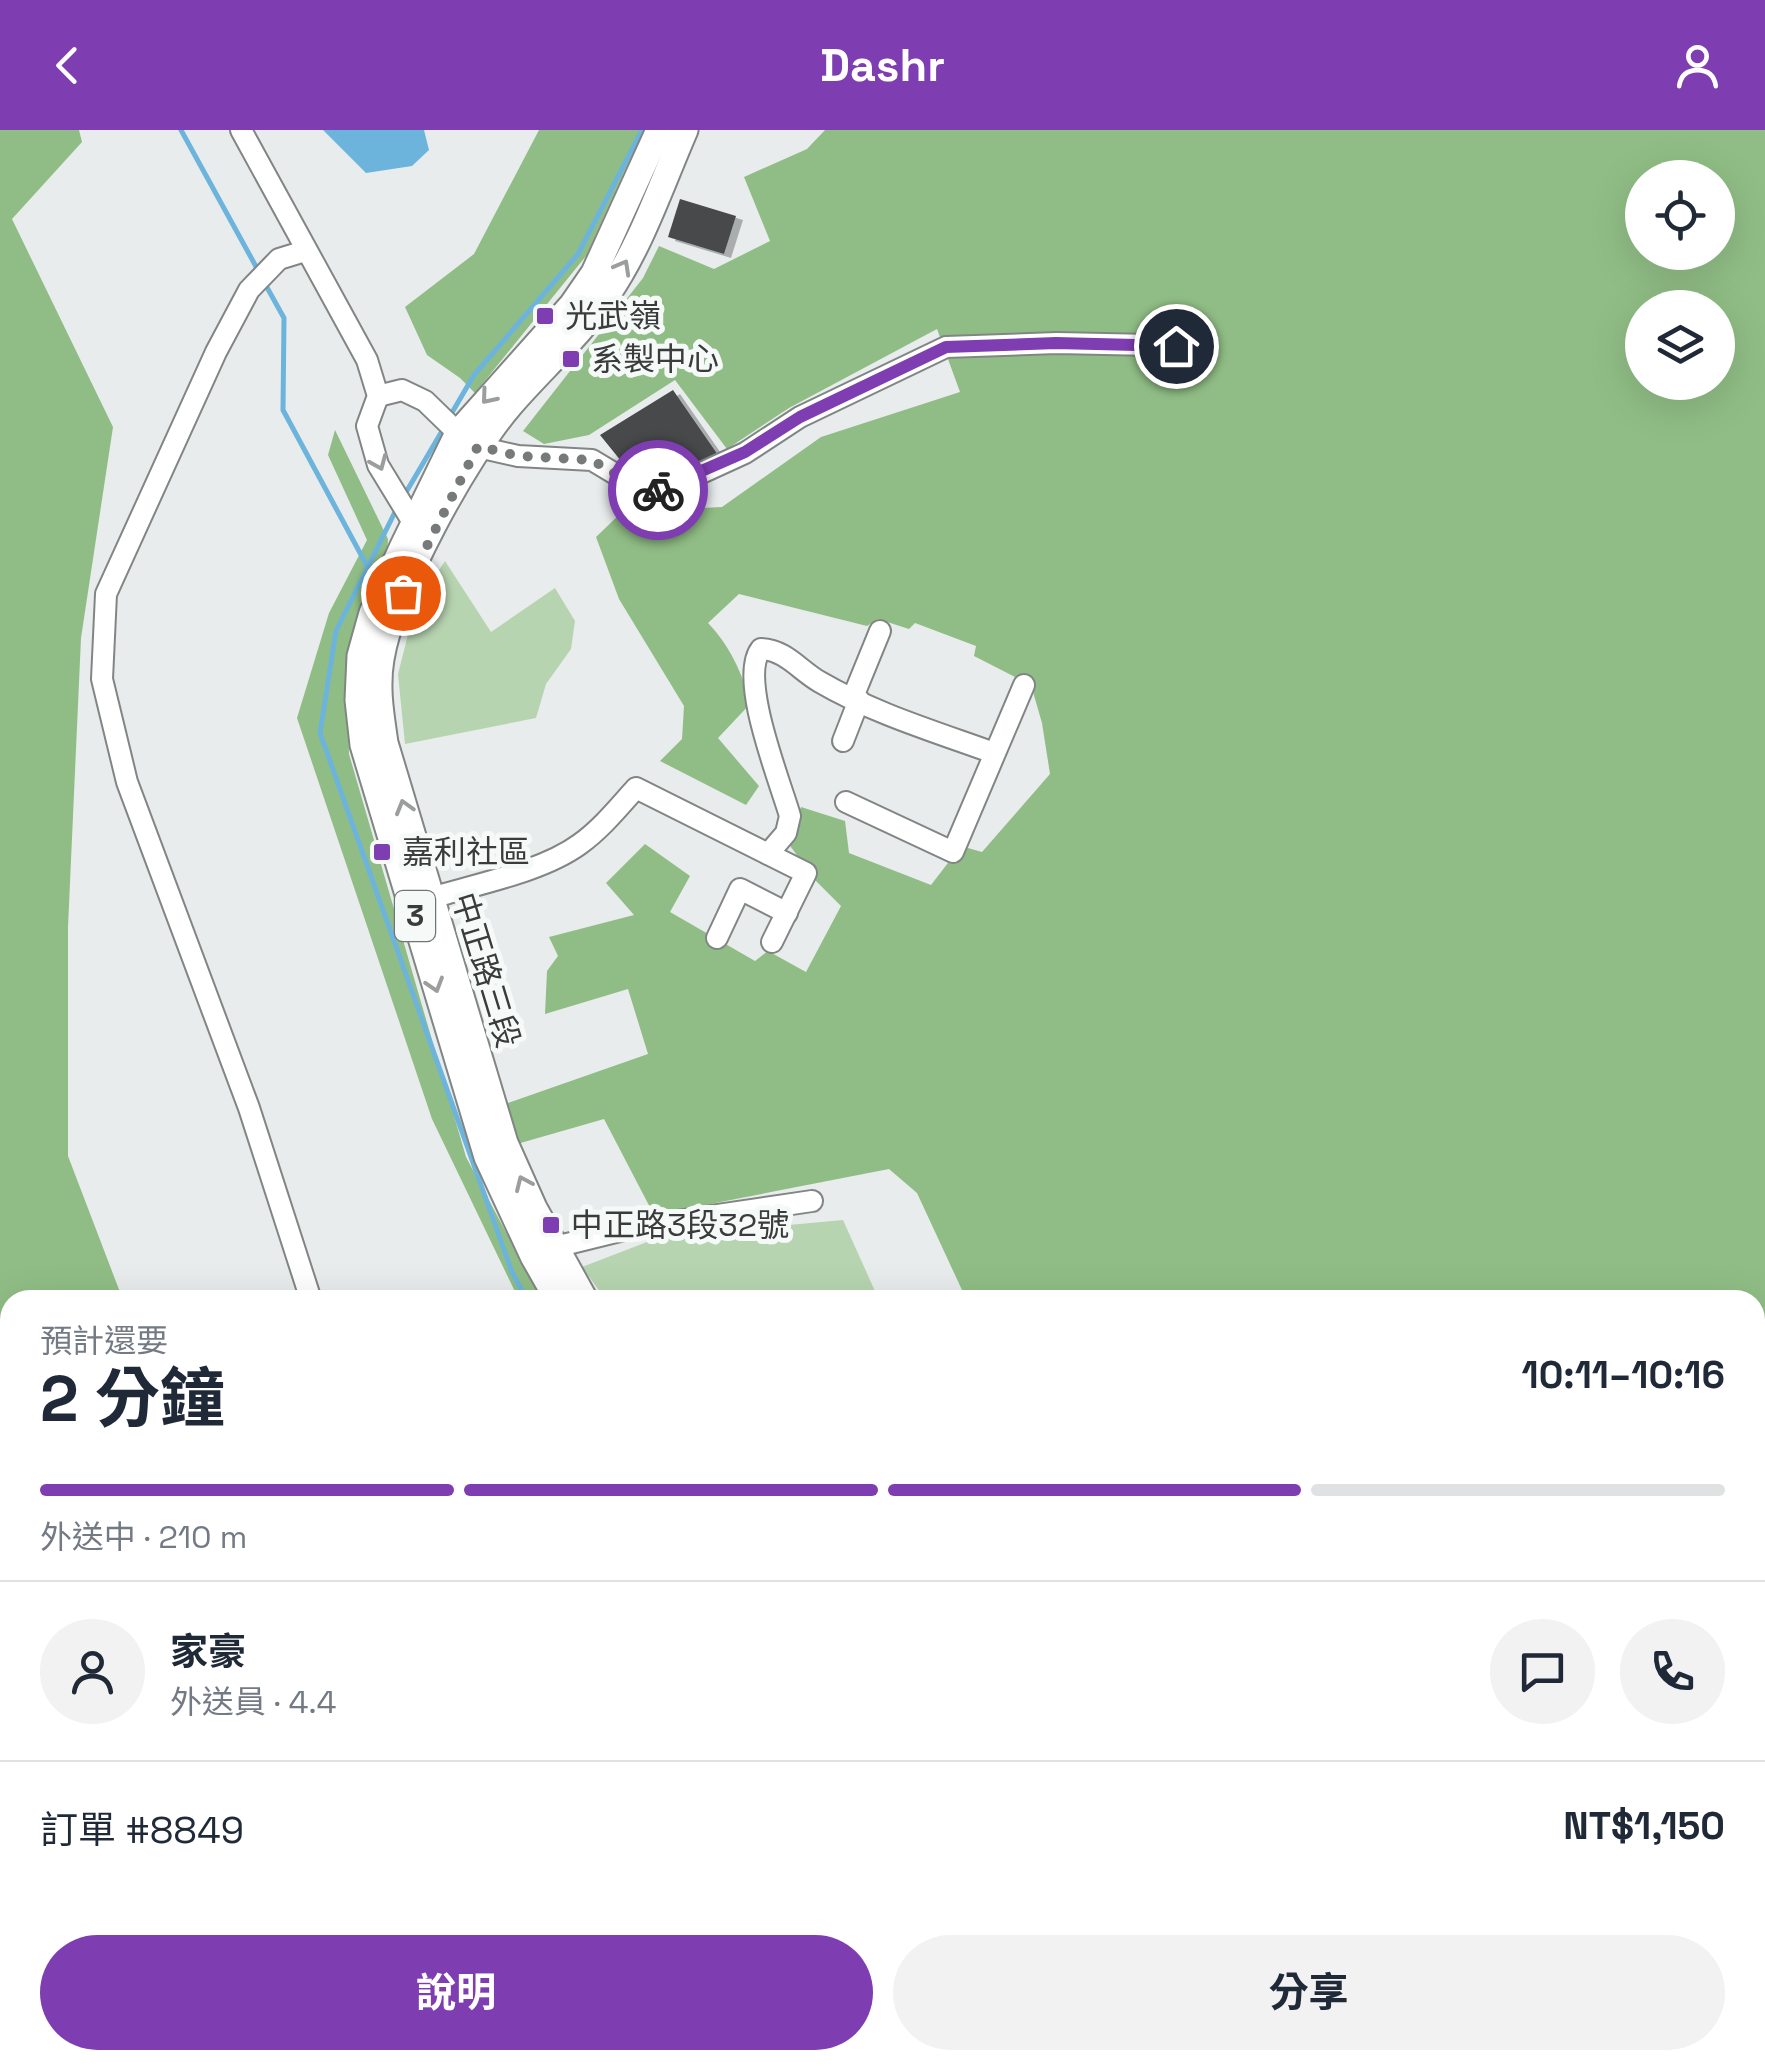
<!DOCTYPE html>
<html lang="zh-TW">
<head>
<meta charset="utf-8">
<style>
	:root { --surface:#fff; --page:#f2f2f3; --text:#1f2937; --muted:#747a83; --line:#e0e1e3; --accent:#7f3db2 }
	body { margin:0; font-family:"Space Grotesk","Noto Sans TC",sans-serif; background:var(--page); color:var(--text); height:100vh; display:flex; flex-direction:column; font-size:38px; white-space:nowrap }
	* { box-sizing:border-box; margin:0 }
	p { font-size:32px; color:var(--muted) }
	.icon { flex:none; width:55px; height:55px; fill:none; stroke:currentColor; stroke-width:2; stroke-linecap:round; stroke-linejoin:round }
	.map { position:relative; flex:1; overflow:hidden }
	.panel { position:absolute; left:0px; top:1160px; width:1765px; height:780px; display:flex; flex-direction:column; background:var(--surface); border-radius:30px 30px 0 0; box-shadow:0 10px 40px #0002 }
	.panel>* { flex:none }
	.buttons { position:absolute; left:1625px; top:30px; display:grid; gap:20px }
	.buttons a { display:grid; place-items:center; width:110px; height:110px; border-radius:50%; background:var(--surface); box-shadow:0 10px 40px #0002; font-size:50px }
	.pin { position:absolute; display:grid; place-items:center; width:85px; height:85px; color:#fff; margin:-42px; border:5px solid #fff; border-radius:50%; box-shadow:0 2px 10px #0007 }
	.courier { position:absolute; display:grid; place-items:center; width:100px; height:100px; margin:-50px; border:8px solid #7f3db2; border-radius:50%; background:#fff; color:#222; box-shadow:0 2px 12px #0007 }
	.summary em { font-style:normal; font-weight:700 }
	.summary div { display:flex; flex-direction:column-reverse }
	.summary { display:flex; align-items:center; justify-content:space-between; height:170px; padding:0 40px }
	h1 { font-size:65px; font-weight:700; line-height:75px }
	.bar { display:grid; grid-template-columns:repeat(4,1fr); gap:15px 10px; align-content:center; height:120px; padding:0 40px }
	.bar i { height:12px; border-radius:8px; background:var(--line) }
	.bar .active { background:var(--accent) }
	.bar p { grid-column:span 4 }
	.line { display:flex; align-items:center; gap:25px; padding:0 40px; border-top:2px solid var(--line) }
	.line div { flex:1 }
	.round { display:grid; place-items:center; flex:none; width:105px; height:105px; border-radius:52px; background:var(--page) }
	.action { display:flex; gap:20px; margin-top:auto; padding:20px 40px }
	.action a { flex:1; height:115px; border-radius:60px; background:var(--accent); color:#fff; font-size:40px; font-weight:700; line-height:115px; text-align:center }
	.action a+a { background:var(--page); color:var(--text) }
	header { display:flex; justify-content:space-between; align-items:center; height:130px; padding:0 40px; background:var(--accent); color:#fff; font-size:45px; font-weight:700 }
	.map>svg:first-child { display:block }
	.green { fill:#b7d4b0 }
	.forest { fill:#90bd85; fill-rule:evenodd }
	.water { fill:#6db4dc }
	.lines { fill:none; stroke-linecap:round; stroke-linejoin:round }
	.stream { stroke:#6db4dc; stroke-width:5 }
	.building { fill:#464a4b; filter:url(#shadow) }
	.minor-casing { stroke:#818685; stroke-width:24 }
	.major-casing { stroke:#818685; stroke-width:29 }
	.minor { stroke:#fff; stroke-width:20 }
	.major { stroke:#fff; stroke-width:25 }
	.oneway { stroke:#9c9e9e }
	.done { stroke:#777a7a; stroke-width:10; stroke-dasharray:0 18 }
	.route { stroke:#7f3db2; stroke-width:12 }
	.poi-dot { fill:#7f3db2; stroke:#f5faf9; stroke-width:4 }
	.labels { text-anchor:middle; stroke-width:10; stroke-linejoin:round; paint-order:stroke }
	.shield { fill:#f5faf9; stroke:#727575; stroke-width:2.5 }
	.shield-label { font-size:30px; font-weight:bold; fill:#3a3c3c }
	.poi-label { font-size:32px; fill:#3a3c3c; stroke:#f5faf9; text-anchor:start }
	.street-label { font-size:32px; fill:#3a3c3c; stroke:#f5faf9 }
</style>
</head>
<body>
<header><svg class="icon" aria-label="back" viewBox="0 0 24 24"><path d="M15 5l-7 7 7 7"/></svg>Dashr<svg class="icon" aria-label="person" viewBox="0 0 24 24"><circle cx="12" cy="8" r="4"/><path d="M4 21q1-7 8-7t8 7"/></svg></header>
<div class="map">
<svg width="1765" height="1940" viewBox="0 0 1765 1940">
	<defs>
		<filter id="shadow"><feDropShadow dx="7" dy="4" stdDeviation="0" flood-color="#0004"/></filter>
	</defs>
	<rect width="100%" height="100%" fill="#e8ecec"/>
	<g class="green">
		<polygon points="445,431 491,502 555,458 575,491 571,519 546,554 536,588 405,614 398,544 415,477"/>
		<polygon points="843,1090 879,1170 606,1170 582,1137 660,1107"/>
	</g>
	<g class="forest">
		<polygon points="0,0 79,0 82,12 12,89 113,297 81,508 68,797 68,1026 123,1170 10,1170 10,1685 0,1673"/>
		<polygon points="539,0 643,0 586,126 475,263 460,248 427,225 405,177 474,124"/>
		<path d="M 825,0 L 1765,0 L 1765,1544 L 1755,1548 L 1755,1170 L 946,1170 L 962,1160 L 917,1063 L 889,1039 L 654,1085 L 604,989 L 517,1014 L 505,974 L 648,924 L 628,859 L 545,884 L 547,841 L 558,826 L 549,807 L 634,785 L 606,753 L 645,714 L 690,746 L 670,782 L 755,831 L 768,821 L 806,842 L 841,776 L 815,750 L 788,713 L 801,677 L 845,691 L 849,723 L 931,755 L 961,716 L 982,722 L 1050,644 L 1042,593 L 1031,555 L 974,526 L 976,516 L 915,493 L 909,499 L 878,489 L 867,496 L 739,464 L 708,493 C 731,517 741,542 751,573 L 718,608 L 759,656 L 746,675 L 660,631 L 682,609 L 684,576 L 619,469 L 596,407 L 622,382 L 722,377 L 821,307 L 960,262 L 937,199 L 789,278 L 727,319 L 675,250 L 589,305 L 544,314 L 523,301 L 643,148 L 659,116 L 714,139 L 770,111 L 744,47 L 807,19 ZM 1642,48 L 1718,48 L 1718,122 L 1642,122 ZM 1642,178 L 1718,178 L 1718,252 L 1642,252 Z"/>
		<polygon points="335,300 388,409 387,428 347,543 349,624 466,1027 542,1170 519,1170 432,989 297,588 329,483 367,410 328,325"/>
	</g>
	<polygon class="water" points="323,0 424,0 429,20 412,36 366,43"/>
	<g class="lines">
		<g class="stream">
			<polyline points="181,0 259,142"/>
			<polyline points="264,152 284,188 283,280 366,434"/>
			<polyline points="450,286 474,245 578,124 642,0"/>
			<polyline points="405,364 445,296"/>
			<polyline points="397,378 336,501 320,603 512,1142 527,1170"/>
			<polyline points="0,1821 10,1829"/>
			<polyline points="210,1930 236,1940"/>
			<polyline points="702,1930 708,1940"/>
		</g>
	</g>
	<g class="building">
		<polygon points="680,69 736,86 724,124 668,107"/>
		<polygon points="673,260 718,325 677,347 670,341 634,347 600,305"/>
	</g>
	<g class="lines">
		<g class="minor-casing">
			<g id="minor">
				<polyline points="241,0 367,230 378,266 367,296 378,335 414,394 422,401"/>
				<polyline points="305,121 279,129 249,160 216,222 106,464 102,549 127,652 249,978 311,1170"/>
				<polyline points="378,266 402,260 425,271 458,303 478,317 518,326 592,330 632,354 662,361 745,323 800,287 946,217 1057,213 1200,216"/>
				<polyline points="853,567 880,501"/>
				<polyline points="843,611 859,570"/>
				<polyline points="846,672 953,722 1024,555"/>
				<polyline points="768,724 806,743 772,812"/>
				<path d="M 431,768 C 476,754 542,742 580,714 C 601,699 618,678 636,658 L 768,724 L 786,703 L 790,686 C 780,651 738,548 761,519 C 786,520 799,540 820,552 C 873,583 936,602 994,623"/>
				<polyline points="717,808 740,759 787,783"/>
				<polyline points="555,1117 636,1097 812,1071"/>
				<polyline points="1755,1668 1765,1665"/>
				<polyline points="0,1735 10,1746"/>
				<polyline points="1755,1776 1765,1775"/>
				<polyline points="1755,1847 1765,1845"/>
				<polyline points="462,1930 498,1935 542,1935"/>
				<polyline points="878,1930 882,1940"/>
				<polyline points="1378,1930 1394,1940"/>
				<polyline points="1138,1935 1174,1940"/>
				<polyline points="1186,1940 1210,1930"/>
				<polyline points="1633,1940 1640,1930"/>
			</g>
		</g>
		<g class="major-casing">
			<g id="major">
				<polyline points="558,1170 533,1126 487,1027 363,615 358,570 360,526 372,483 403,416 458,303 572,175 594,143 659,0"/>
				<path d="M 585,1170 L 534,1078 L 505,1013 L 385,613 C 381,585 376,558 381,529 C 392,461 466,326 511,274 C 543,237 580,205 607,165 C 641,116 661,55 685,0"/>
				<polyline points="582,1940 583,1930"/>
				<polyline points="602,1940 603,1930"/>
			</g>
		</g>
		<use href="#minor" class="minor"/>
		<use href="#major" class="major"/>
	</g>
	<defs><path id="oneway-chevron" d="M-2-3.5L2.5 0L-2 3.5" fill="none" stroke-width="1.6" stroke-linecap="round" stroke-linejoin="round" transform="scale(2.5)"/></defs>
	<g class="oneway">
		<use href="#oneway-chevron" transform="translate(623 137) rotate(-61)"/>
		<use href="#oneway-chevron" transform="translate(488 267) rotate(130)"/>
		<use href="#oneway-chevron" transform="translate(379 333) rotate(67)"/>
		<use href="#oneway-chevron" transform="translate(404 677) rotate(-106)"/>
		<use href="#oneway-chevron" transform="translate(435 855) rotate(73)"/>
		<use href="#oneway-chevron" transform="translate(523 1053) rotate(-114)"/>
	</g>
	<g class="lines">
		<polyline class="done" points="403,463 478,316 518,326 592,330 632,354 658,360"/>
		<polyline class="route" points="658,360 745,322 800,287 946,217 1056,213 1176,216"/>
	</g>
	<g class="poi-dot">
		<rect x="535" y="176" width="20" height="20" rx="5"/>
		<rect x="561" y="219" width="20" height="20" rx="5"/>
		<rect x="372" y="712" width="20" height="20" rx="5"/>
		<rect x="541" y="1085" width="20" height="20" rx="5"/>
	</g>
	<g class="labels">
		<rect class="shield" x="395" y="761" width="40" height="50" rx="8"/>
		<g class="shield-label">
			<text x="415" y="796">3</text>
		</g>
		<g class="poi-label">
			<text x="565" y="197">光武嶺</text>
			<text x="591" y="240">系製中心</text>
			<text x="402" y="733">嘉利社區</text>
			<text x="571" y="1106">中正路3段32號</text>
		</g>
		<g class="street-label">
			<text transform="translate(486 840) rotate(73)" y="11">中正路三段</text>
		</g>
	</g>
</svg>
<div class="buttons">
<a><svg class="icon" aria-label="locate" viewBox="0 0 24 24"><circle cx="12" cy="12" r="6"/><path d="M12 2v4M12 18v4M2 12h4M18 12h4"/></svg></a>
<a><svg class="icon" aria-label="layers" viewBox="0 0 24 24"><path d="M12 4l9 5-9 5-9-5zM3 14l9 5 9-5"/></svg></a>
</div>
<div class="pin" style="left:403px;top:463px;background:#ea580c"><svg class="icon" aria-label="bag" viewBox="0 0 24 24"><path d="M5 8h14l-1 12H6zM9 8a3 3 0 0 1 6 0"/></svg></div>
<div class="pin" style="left:1176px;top:216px;background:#1f2937"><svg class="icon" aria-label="home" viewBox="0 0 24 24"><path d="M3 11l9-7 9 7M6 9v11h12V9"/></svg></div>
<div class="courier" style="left:658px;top:360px"><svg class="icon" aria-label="bike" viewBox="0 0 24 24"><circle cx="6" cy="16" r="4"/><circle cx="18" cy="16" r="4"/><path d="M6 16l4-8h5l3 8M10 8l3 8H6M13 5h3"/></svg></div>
<section class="panel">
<div class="summary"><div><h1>2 分鐘</h1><p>預計還要</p></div><em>10:11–10:16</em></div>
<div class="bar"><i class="active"></i><i class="active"></i><i class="active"></i><i></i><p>外送中 · 210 m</p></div>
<div class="line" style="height:180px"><a class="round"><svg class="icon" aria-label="person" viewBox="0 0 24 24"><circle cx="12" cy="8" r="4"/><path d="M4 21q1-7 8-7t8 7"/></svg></a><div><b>家豪</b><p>外送員 · 4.4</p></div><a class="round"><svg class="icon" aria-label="chat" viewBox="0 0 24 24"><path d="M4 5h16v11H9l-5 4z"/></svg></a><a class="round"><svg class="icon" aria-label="phone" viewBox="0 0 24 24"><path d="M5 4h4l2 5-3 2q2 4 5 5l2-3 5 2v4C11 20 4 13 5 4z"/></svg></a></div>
<div class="line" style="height:130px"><div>訂單 #8849</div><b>NT$1,150</b></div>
<div class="action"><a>說明</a><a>分享</a></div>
</section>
</div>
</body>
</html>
